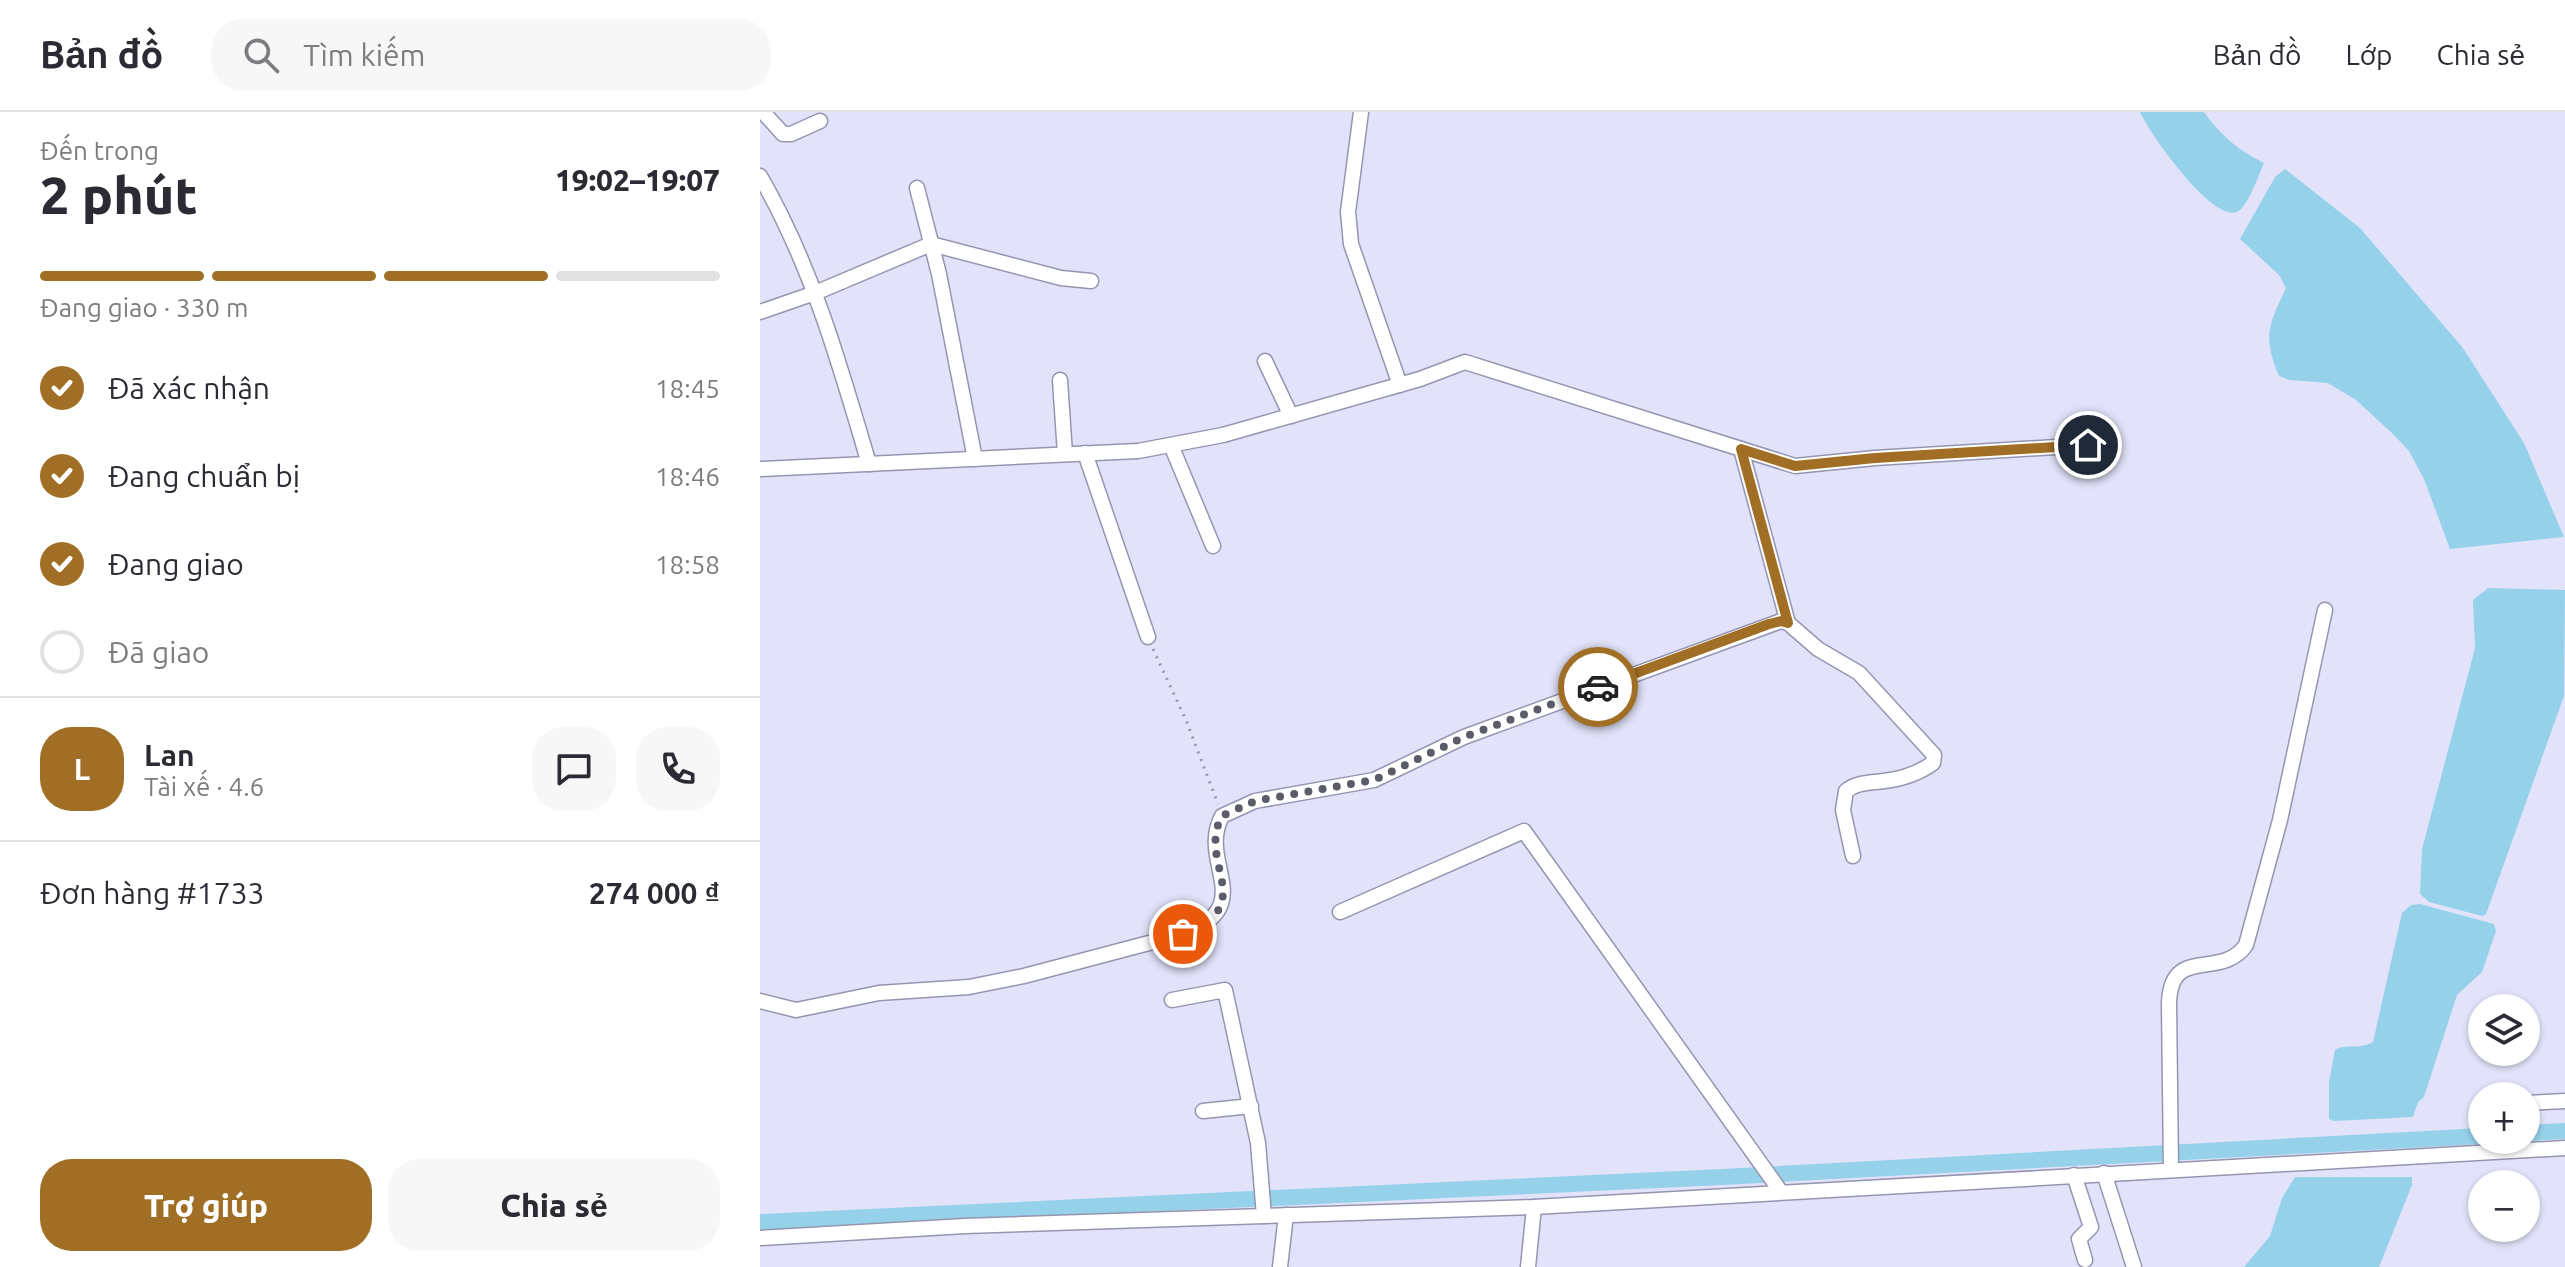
<!DOCTYPE html>
<html lang="vi">
<head>
<meta charset="utf-8">
<style>
	:root { --surface:#fff; --page:#f7f7f7; --text:#2b2b33; --muted:#7c7c81; --line:#e1e1e2; --accent:#a06e24 }
	body { margin:0; font-family:Ubuntu,sans-serif; background:var(--page); color:var(--text); height:100vh; display:flex; flex-direction:column; font-size:30px; white-space:nowrap }
	* { box-sizing:border-box; margin:0 }
	p { font-size:26px; color:var(--muted) }
	.icon { flex:none; width:44px; height:44px; fill:none; stroke:currentColor; stroke-width:2; stroke-linecap:round; stroke-linejoin:round }
	.map { position:relative; flex:1; overflow:hidden }
	.sheet { display:flex; flex-direction:column; background:var(--surface); width:760px }
	.sheet>* { flex:none }
	.controls { position:absolute; left:1708px; top:882px; display:grid; gap:16px }
	.controls a { display:grid; place-items:center; width:72px; height:72px; border-radius:50%; background:var(--surface); box-shadow:0 2px 6px #0004; font-size:40px }
	.pin { position:absolute; display:grid; place-items:center; width:68px; height:68px; color:#fff; margin:-34px; border:4px solid #fff; border-radius:50%; box-shadow:0 2px 8px #0007 }
	.courier { position:absolute; display:grid; place-items:center; width:80px; height:80px; margin:-40px; border:6px solid #a06e24; border-radius:50%; background:#fff; color:#222; box-shadow:0 2px 10px #0007 }
	.head em { font-style:normal; font-weight:800 }
	.head div { display:flex; flex-direction:column-reverse }
	.head { display:flex; align-items:center; justify-content:space-between; height:136px; padding:0 40px }
	h1 { font-size:52px; font-weight:800; line-height:60px }
	.bar { display:grid; grid-template-columns:repeat(4,1fr); gap:12px 8px; align-content:center; height:96px; padding:0 40px }
	.bar i { height:10px; border-radius:6px; background:var(--line) }
	.bar .current { background:var(--accent) }
	.bar p { grid-column:span 4 }
	.line { display:flex; align-items:center; gap:20px; padding:0 40px; border-top:2px solid var(--line) }
	.line div { flex:1 }
	.round { display:grid; place-items:center; flex:none; width:84px; height:84px; border-radius:32px; background:var(--page) }
	ol { padding:0 40px; list-style:none }
	li { display:flex; align-items:center; gap:24px; height:88px }
	li p { margin-inline-start:auto }
	li .icon { padding:8px; border-radius:50%; background:var(--accent); color:#fff; stroke-width:4 }
	li:last-child { color:var(--muted) }
	li i { width:44px; height:44px; border:4px solid var(--line); border-radius:50% }
	.primary-button { display:flex; gap:16px; margin-top:auto; padding:16px 40px }
	.primary-button a { flex:1; height:92px; border-radius:32px; background:var(--accent); color:#fff; font-size:32px; font-weight:800; line-height:92px; text-align:center }
	.primary-button a+a { background:var(--page); color:var(--text) }
	header { display:flex; align-items:center; gap:48px; box-sizing:border-box; height:112px; padding:0 40px; background:var(--surface); border-bottom:2px solid var(--line) }
	header strong { font-size:38px }
	nav { display:flex; gap:44px; margin-inline-start:auto; font-size:28px }
	.search { width:560px; height:72px; background:var(--page); display:flex; align-items:center; gap:20px; box-sizing:border-box; padding:0 28px; border-radius:32px; color:var(--muted); font-size:30px }
	main { display:flex; flex:1; min-height:0 }
	.map>svg:first-child { display:block }
	.water { fill:#96d1ea }
	.lines { fill:none; stroke-linecap:round; stroke-linejoin:round }
	.canal { stroke:#96d1ea; stroke-width:16 }
	.minor-casing { stroke:#9595b0; stroke-width:17 }
	.path { stroke:#9596a8; stroke-width:3; stroke-dasharray:2 6; stroke-linecap:butt }
	.minor { stroke:#fff; stroke-width:14 }
	.done { stroke:#5b5c6a; stroke-width:8; stroke-dasharray:0 14.4 }
	.route { stroke:#a06e24; stroke-width:10 }
</style>
</head>
<body>
<header>
<strong>Bản đồ</strong>
<div class="search"><svg class="icon" aria-label="search" viewBox="0 0 24 24"><circle cx="10" cy="10" r="6"/><path d="M15 15l6 6"/></svg>Tìm kiếm</div>
<nav><a>Bản đồ</a><a>Lớp</a><a>Chia sẻ</a></nav>
</header>
<main>
<section class="sheet">
<div class="head"><div><h1>2 phút</h1><p>Đến trong</p></div><em>19:02–19:07</em></div>
<div class="bar"><i class="current"></i><i class="current"></i><i class="current"></i><i></i><p>Đang giao · 330 m</p></div>
<ol>
<li><svg class="icon" aria-label="check" viewBox="0 0 24 24"><path d="M5 12l5 5 9-10"/></svg>Đã xác nhận<p>18:45</p></li>
<li><svg class="icon" aria-label="check" viewBox="0 0 24 24"><path d="M5 12l5 5 9-10"/></svg>Đang chuẩn bị<p>18:46</p></li>
<li><svg class="icon" aria-label="check" viewBox="0 0 24 24"><path d="M5 12l5 5 9-10"/></svg>Đang giao<p>18:58</p></li>
<li><i></i>Đã giao</li>
</ol>
<div class="line" style="height:144px"><b class="round" style="background:var(--accent);color:#fff">L</b><div><b>Lan</b><p>Tài xế · 4.6</p></div><a class="round"><svg class="icon" aria-label="chat" viewBox="0 0 24 24"><path d="M4 5h16v11H9l-5 4z"/></svg></a><a class="round"><svg class="icon" aria-label="phone" viewBox="0 0 24 24"><path d="M5 4h4l2 5-3 2q2 4 5 5l2-3 5 2v4C11 20 4 13 5 4z"/></svg></a></div>
<div class="line" style="height:104px"><div>Đơn hàng #1733</div><b>274 000 ₫</b></div>
<div class="primary-button"><a>Trợ giúp</a><a>Chia sẻ</a></div>
</section>
<div class="map">
<svg width="1805" height="1155" viewBox="0 0 1805 1155">
	<rect width="100%" height="100%" fill="#e2e3fa"/>
	<g class="water">
		<path d="M 1380,0 L 1444,0 C 1460,23 1478,38 1504,51 C 1499,62 1488,95 1477,100 C 1452,110 1389,21 1380,0 Z"/>
		<path d="M 1525,57 L 1600,116 L 1703,236 L 1764,331 L 1804,425 L 1690,437 L 1664,367 L 1649,339 L 1633,322 L 1596,288 L 1568,271 L 1529,268 L 1519,264 C 1502,224 1509,212 1526,176 L 1519,163 L 1480,127 L 1515,65 Z"/>
		<polygon points="1728,476 1805,478 1804,584 1726,802 1722,804 1669,790 1660,782 1662,737 1715,536 1713,488"/>
		<path d="M 1660,792 L 1734,812 L 1736,819 L 1722,860 L 1697,883 L 1664,985 L 1658,990 L 1653,1005 L 1574,1009 L 1569,1007 L 1569,970 L 1575,938 C 1587,931 1600,938 1613,930 L 1642,801 L 1651,793 Z"/>
		<polygon points="1535,1065 1652,1065 1652,1073 1619,1155 1484,1155 1510,1124 1522,1086"/>
	</g>
	<g class="lines">
		<g class="canal">
			<polyline points="1766,1021 1805,1019"/>
			<polyline points="0,1110 963,1065 1722,1024"/>
		</g>
		<g class="minor-casing">
			<g id="minor">
				<polyline points="3,0 23,22 31,22 60,9"/>
				<polyline points="601,0 588,100 591,132 640,273"/>
				<path d="M 0,64 C 52,154 80,253 109,352"/>
				<polyline points="157,76 179,162 215,347"/>
				<polyline points="0,200 55,181 171,132 301,166 331,169"/>
				<polyline points="505,249 531,304"/>
				<polyline points="300,268 305,342"/>
				<polyline points="411,333 453,434"/>
				<polyline points="981,337 1028,511"/>
				<polyline points="325,341 388,525"/>
				<polyline points="0,357 378,339 463,323 660,267 705,250 1035,354 1115,346 1328,333"/>
				<polyline points="580,800 764,719 1021,1080"/>
				<polyline points="412,888 465,878 498,1031 504,1104"/>
				<path d="M 0,889 L 36,898 L 119,881 L 209,875 L 264,864 L 423,822 C 500,793 437,751 462,704 L 495,689 L 614,668 L 704,625 L 1021,509 L 1028,511 L 1058,537 L 1099,561 L 1174,643 L 1173,651 C 1159,661 1141,667 1124,669 C 1110,671 1097,670 1086,679 L 1083,698 L 1093,744"/>
				<polyline points="1766,991 1805,989"/>
				<polyline points="443,999 491,994"/>
				<path d="M 1411,1057 L 1409,891 C 1411,832 1461,869 1486,833 L 1520,708 L 1565,498"/>
				<polyline points="1344,1061 1374,1155"/>
				<polyline points="1314,1063 1331,1115 1319,1127 1325,1148"/>
				<polyline points="0,1126 205,1114 774,1095 1805,1036"/>
				<polyline points="520,1155 526,1103"/>
				<polyline points="768,1155 774,1095"/>
			</g>
		</g>
		<polyline class="path" points="393,537 426,608 458,692"/>
		<use href="#minor" class="minor"/>
	</g>
	<g class="lines">
		<path class="done" d="M 423,822 C 501,793 436,751 462,704 L 495,689 L 614,668 L 704,625 L 838,575"/>
		<polyline class="route" points="838,575 1009,512 1021,509 1028,511 981,337 1035,354 1115,346 1328,333"/>
	</g>
</svg>
<div class="controls">
<a><svg class="icon" aria-label="layers" viewBox="0 0 24 24"><path d="M12 4l9 5-9 5-9-5zM3 14l9 5 9-5"/></svg></a>
<a>+</a>
<a>−</a>
</div>
<div class="pin" style="left:423px;top:822px;background:#ea580c"><svg class="icon" aria-label="bag" viewBox="0 0 24 24"><path d="M5 8h14l-1 12H6zM9 8a3 3 0 0 1 6 0"/></svg></div>
<div class="pin" style="left:1328px;top:333px;background:#1f2937"><svg class="icon" aria-label="home" viewBox="0 0 24 24"><path d="M3 11l9-7 9 7M6 9v11h12V9"/></svg></div>
<div class="courier" style="left:838px;top:575px"><svg class="icon" aria-label="car" viewBox="0 0 24 24"><path d="M5 17H2v-5l4-1 3-4h7l3 4 3 1v5h-3M9 17h6M6 11h13"/><circle cx="7" cy="17" r="2"/><circle cx="17" cy="17" r="2"/></svg></div>
</div>
</main>
</body>
</html>
